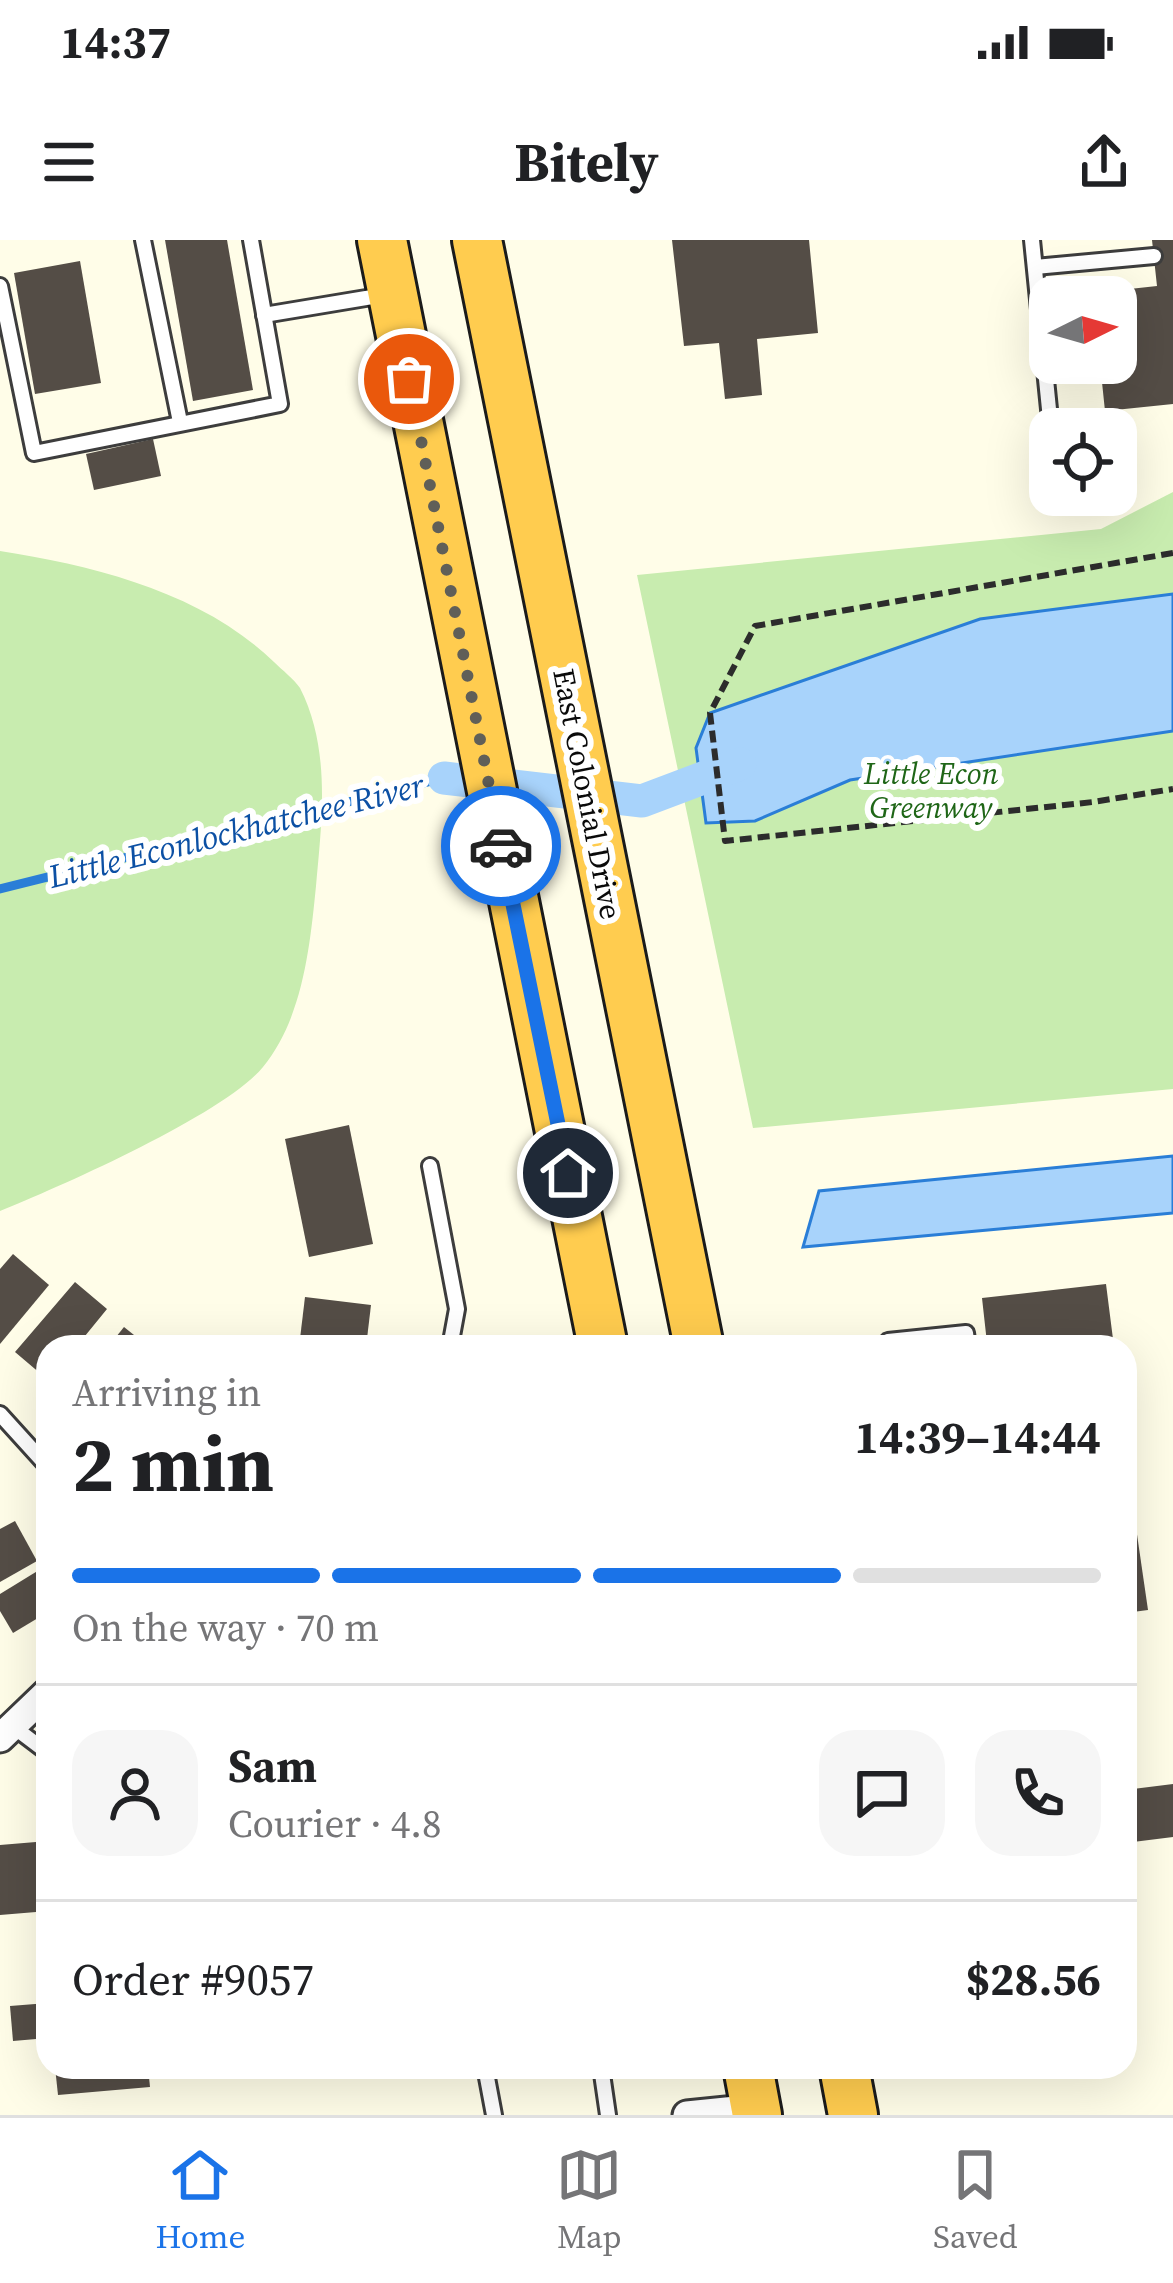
<!DOCTYPE html>
<html lang="en">
<head>
<meta charset="utf-8">
<style>
	:root { --surface:#fff; --page:#f6f6f6; --text:#202124; --muted:#757577; --line:#e0e0e0; --accent:#1a73e8 }
	body { margin:0; font-family:"Source Serif 4",serif; background:var(--page); color:var(--text); height:100vh; display:flex; flex-direction:column; font-size:45px; white-space:nowrap }
	* { box-sizing:border-box; margin:0 }
	p { font-size:39px; color:var(--muted) }
	.icon { flex:none; width:66px; height:66px; fill:none; stroke:currentColor; stroke-width:2; stroke-linecap:round; stroke-linejoin:round }
	.map { position:relative; flex:1; overflow:hidden }
	.side { position:absolute; left:36px; top:1095px; width:1101px; height:744px; display:flex; flex-direction:column; background:var(--surface); border-radius:36px; box-shadow:0 12px 48px #0002 }
	.side>* { flex:none }
	.needle { width:78px; rotate:85deg }
	.buttons { position:absolute; left:1029px; top:36px; display:grid; gap:24px }
	.buttons a { display:grid; place-items:center; width:108px; height:108px; border-radius:24px; background:var(--surface); box-shadow:0 12px 48px #0002; font-size:60px }
	.pin { position:absolute; display:grid; place-items:center; width:102px; height:102px; color:#fff; margin:-51px; border:6px solid #fff; border-radius:50%; box-shadow:0 3px 12px #0007 }
	.courier { position:absolute; display:grid; place-items:center; width:120px; height:120px; margin:-60px; border:9px solid #1a73e8; border-radius:50%; background:#fff; color:#222; box-shadow:0 3px 15px #0007 }
	.headline em { font-style:normal; font-weight:700 }
	.headline div { display:flex; flex-direction:column-reverse }
	.headline { display:flex; align-items:center; justify-content:space-between; height:204px; padding:0 36px }
	h1 { font-size:78px; font-weight:700; line-height:90px }
	.bar { display:grid; grid-template-columns:repeat(4,1fr); gap:18px 12px; align-content:center; height:144px; padding:0 36px }
	.bar i { height:15px; border-radius:9px; background:var(--line) }
	.bar .current { background:var(--accent) }
	.bar p { grid-column:span 4 }
	.line { display:flex; align-items:center; gap:30px; padding:0 36px; border-top:3px solid var(--line) }
	.line div { flex:1 }
	.round { display:grid; place-items:center; flex:none; width:126px; height:126px; border-radius:36px; background:var(--page) }
	.status { display:flex; justify-content:space-between; align-items:center; height:84px; padding:0 60px; background:var(--surface); direction:ltr }
	.status svg { height:33px; fill:currentColor }
	header { display:flex; justify-content:space-between; align-items:center; height:156px; padding:0 36px; background:var(--surface); font-size:54px; font-weight:700 }
	.tabs { display:flex; justify-content:space-around; align-items:center; height:168px; border-top:3px solid var(--line); background:var(--surface); font-size:33px; color:var(--muted) }
	.tabs a { display:grid; justify-items:center; gap:6px }
	.tabs .current { color:var(--accent) }
	.map>svg:first-child { display:block }
	.green { fill:#c8ecaf }
	.water { fill:#a8d3fb; stroke:#2a7ed7; stroke-width:3 }
	.lines { fill:none; stroke-linecap:round; stroke-linejoin:round }
	.stream { stroke:#2a7ed7; stroke-width:9 }
	.canal { stroke:#a8d3fb; stroke-width:33 }
	.building { fill:#544d46 }
	.service-casing { stroke:#3d3d3d; stroke-width:20 }
	.minor-casing { stroke:#3d3d3d; stroke-width:33 }
	.trunk-casing { stroke:#1b1b1b; stroke-width:54 }
	.path { stroke:#2c2c2c; stroke-width:6; stroke-dasharray:12 6; stroke-linecap:butt }
	.service { stroke:#fff; stroke-width:14 }
	.minor { stroke:#fff; stroke-width:27 }
	.trunk { stroke:#ffcc4f; stroke-width:48 }
	.done { stroke:#605f58; stroke-width:12; stroke-dasharray:0 21.6 }
	.route { stroke:#1a73e8; stroke-width:15 }
	.labels { text-anchor:middle; stroke-width:12; stroke-linejoin:round; paint-order:stroke }
	.park-label { font-size:30px; font-style:italic; fill:#1f6617; stroke:#fff }
	.street-label { font-size:30px; fill:#0a0a0a; stroke:#fff }
	.water-label { font-size:33px; font-style:italic; fill:#0c50a4; stroke:#fff }
</style>
</head>
<body>
<div class="status"><b>14:37</b><svg viewBox="0 0 49 12"><path d="M0 12V9h3v3zM5 12V6h3v6zM10 12V3h3v9zM15 12V0h3v12zM26 1h20v11H26zM47 4h2v5h-2z"/></svg></div>
<header><svg class="icon" aria-label="menu" viewBox="0 0 24 24"><path d="M4 6h16M4 12h16M4 18h16"/></svg>Bitely<svg class="icon" aria-label="share" viewBox="0 0 24 24"><path d="M12 15V3M7 8l5-5 5 5M5 13v7h14v-7"/></svg></header>
<div class="map">
<svg width="1173" height="1875" viewBox="0 0 1173 1875">
	<rect width="100%" height="100%" fill="#fffde8"/>
	<g class="green">
		<polygon points="1173,252 1173,849 753,888 637,335 1101,289"/>
		<path d="M 0,311 C 96,326 203,353 274,422 C 282,430 294,439 300,448 C 331,509 322,580 316,646 C 310,706 303,778 263,827 C 225,874 60,947 0,971 Z"/>
	</g>
	<g class="water">
		<polygon points="1173,354 1173,491 850,540 755,581 706,583 696,508 710,473 980,379"/>
		<polygon points="1173,916 1173,973 803,1007 819,951"/>
	</g>
	<g class="lines">
		<polyline class="stream" points="0,649 444,538"/>
		<polyline class="canal" points="444,538 642,561 740,524"/>
	</g>
	<g class="building">
		<polygon points="165,0 227,0 253,150 193,161"/>
		<polygon points="672,0 809,0 818,93 757,99 762,155 725,159 719,103 684,106"/>
		<polygon points="1152,0 1173,0 1173,164 1105,171 1100,123 1116,123 1116,57 1093,53 1157,46"/>
		<polygon points="80,21 101,143 35,154 14,33"/>
		<polygon points="153,199 161,236 94,250 86,214"/>
		<polygon points="349,885 373,1004 309,1017 285,899"/>
		<polygon points="13,1014 49,1045 0,1104 0,1029"/>
		<polygon points="75,1042 107,1069 76,1107 48,1107 48,1140 15,1112"/>
		<polygon points="1106,1044 1114,1107 1031,1107 1029,1097 987,1103 982,1058"/>
		<polygon points="305,1057 371,1065 366,1107 299,1107"/>
		<polygon points="124,1087 149,1107 108,1107"/>
		<polygon points="1125,1212 1148,1370 1125,1373"/>
		<polygon points="15,1281 37,1321 0,1342 0,1289"/>
		<polygon points="44,1327 48,1372 13,1393 0,1371 0,1354"/>
		<polygon points="1173,1544 1173,1597 1125,1603 1125,1550"/>
		<polygon points="48,1601 48,1671 0,1675 0,1605"/>
		<polygon points="48,1763 48,1798 13,1801 10,1766"/>
		<polygon points="55,1827 148,1827 150,1847 58,1855"/>
		<polygon points="178,1827 265,1827 265,1832 179,1839"/>
	</g>
	<g class="lines">
		<g class="service-casing">
			<g id="service">
				<polyline points="143,0 180,182"/>
				<polyline points="1032,0 1051,189"/>
				<polyline points="1035,27 1154,16"/>
				<polyline points="0,46 34,213 280,164 251,0"/>
				<polyline points="264,75 384,55"/>
				<polyline points="430,926 457,1069 450,1107"/>
				<polyline points="889,1107 888,1101 966,1093 968,1107"/>
				<polyline points="0,1174 48,1227"/>
				<polyline points="1125,1467 1127,1467"/>
				<polyline points="15,1488 48,1513"/>
				<polyline points="485,1827 494,1875"/>
				<polyline points="601,1827 608,1875"/>
			</g>
		</g>
		<g class="minor-casing">
			<g id="minor">
				<polyline points="0,1498 48,1452"/>
				<polyline points="687,1875 756,1868"/>
			</g>
		</g>
		<g class="trunk-casing">
			<g id="trunk">
				<polyline points="382,0 603,1107"/>
				<polyline points="477,0 699,1107"/>
				<polyline points="748,1827 757,1875"/>
				<polyline points="844,1827 853,1875"/>
			</g>
		</g>
		<polyline class="path" points="1173,313 755,386 710,473 725,601 1093,562 1173,549"/>
		<use href="#service" class="service"/>
		<use href="#minor" class="minor"/>
		<use href="#trunk" class="trunk"/>
	</g>
	<g class="lines">
		<polyline class="done" points="409,139 501,606"/>
		<polyline class="route" points="501,606 568,933"/>
	</g>
	<g class="labels">
		<g class="park-label">
			<text x="931" y="544">Little Econ<tspan x="931" dy="34">Greenway</tspan></text>
		</g>
		<g class="street-label">
			<text transform="translate(587 554) rotate(79)" y="10">East Colonial Drive</text>
		</g>
		<g class="water-label">
			<text transform="translate(236 590) rotate(-14)" y="12">Little Econlockhatchee River</text>
		</g>
	</g>
</svg>
<div class="buttons">
<a><svg class="needle" viewBox="-14 -14 28 28"><path d="M0-13l5 13h-10z" fill="#e53935"/><path d="M0 13l5-13h-10z" fill="#757577"/></svg></a>
<a><svg class="icon" aria-label="locate" viewBox="0 0 24 24"><circle cx="12" cy="12" r="6"/><path d="M12 2v4M12 18v4M2 12h4M18 12h4"/></svg></a>
</div>
<div class="pin" style="left:409px;top:139px;background:#ea580c"><svg class="icon" aria-label="bag" viewBox="0 0 24 24"><path d="M5 8h14l-1 12H6zM9 8a3 3 0 0 1 6 0"/></svg></div>
<div class="pin" style="left:568px;top:933px;background:#1f2937"><svg class="icon" aria-label="home" viewBox="0 0 24 24"><path d="M3 11l9-7 9 7M6 9v11h12V9"/></svg></div>
<div class="courier" style="left:501px;top:606px"><svg class="icon" aria-label="car" viewBox="0 0 24 24"><path d="M5 17H2v-5l4-1 3-4h7l3 4 3 1v5h-3M9 17h6M6 11h13"/><circle cx="7" cy="17" r="2"/><circle cx="17" cy="17" r="2"/></svg></div>
<section class="side">
<div class="headline"><div><h1>2 min</h1><p>Arriving in</p></div><em>14:39–14:44</em></div>
<div class="bar"><i class="current"></i><i class="current"></i><i class="current"></i><i></i><p>On the way · 70 m</p></div>
<div class="line" style="height:216px"><a class="round"><svg class="icon" aria-label="person" viewBox="0 0 24 24"><circle cx="12" cy="8" r="4"/><path d="M4 21q1-7 8-7t8 7"/></svg></a><div><b>Sam</b><p>Courier · 4.8</p></div><a class="round"><svg class="icon" aria-label="chat" viewBox="0 0 24 24"><path d="M4 5h16v11H9l-5 4z"/></svg></a><a class="round"><svg class="icon" aria-label="phone" viewBox="0 0 24 24"><path d="M5 4h4l2 5-3 2q2 4 5 5l2-3 5 2v4C11 20 4 13 5 4z"/></svg></a></div>
<div class="line" style="height:156px"><div>Order #9057</div><b>$28.56</b></div>
</section>
</div>
<nav class="tabs">
<a class="current"><svg class="icon" aria-label="home" viewBox="0 0 24 24"><path d="M3 11l9-7 9 7M6 9v11h12V9"/></svg>Home</a>
<a><svg class="icon" aria-label="map" viewBox="0 0 24 24"><path d="M3 6l6-2 6 2 6-2v14l-6 2-6-2-6 2zM9 4v14M15 6v14"/></svg>Map</a>
<a><svg class="icon" aria-label="saved" viewBox="0 0 24 24"><path d="M7 4h10v16l-5-4-5 4z"/></svg>Saved</a>
</nav>
</body>
</html>
